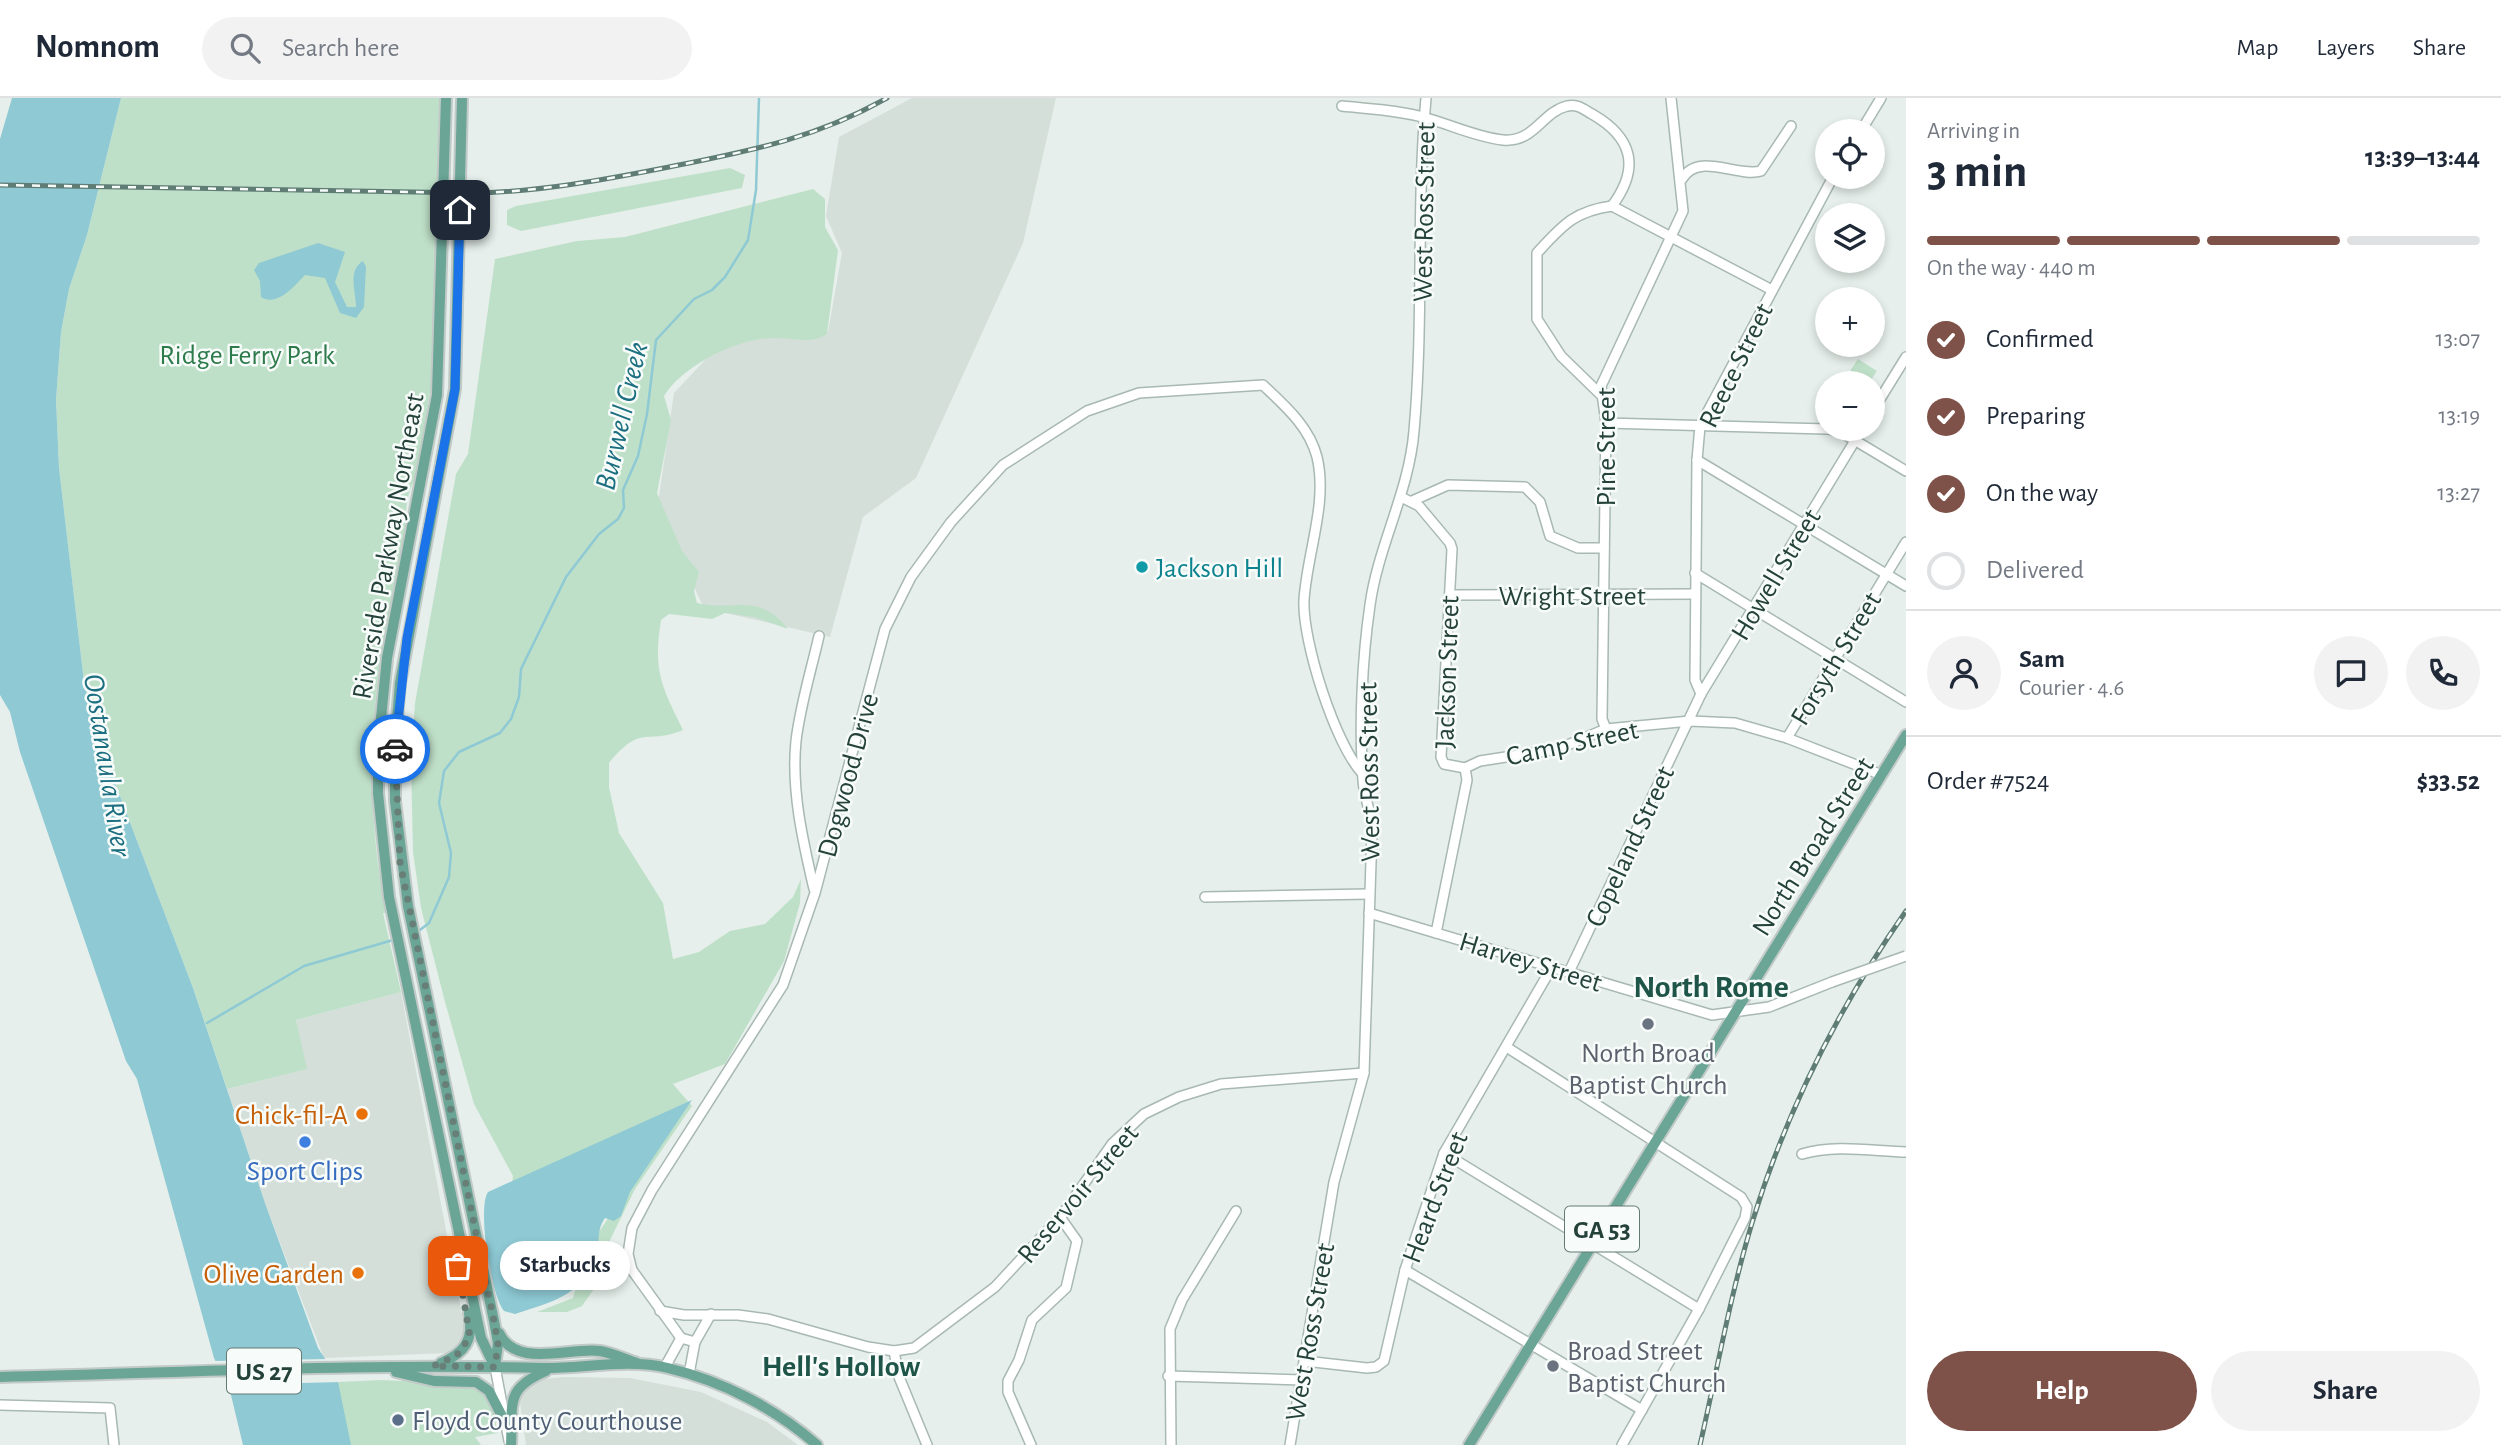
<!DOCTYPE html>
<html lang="en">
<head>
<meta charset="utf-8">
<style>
	:root { --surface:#fff; --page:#f2f2f3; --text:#1f2937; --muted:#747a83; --line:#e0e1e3; --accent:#7f5249 }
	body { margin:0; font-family:"Alegreya Sans",sans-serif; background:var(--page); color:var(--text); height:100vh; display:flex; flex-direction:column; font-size:26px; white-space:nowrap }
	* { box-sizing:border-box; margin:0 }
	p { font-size:23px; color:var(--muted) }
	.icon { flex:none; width:38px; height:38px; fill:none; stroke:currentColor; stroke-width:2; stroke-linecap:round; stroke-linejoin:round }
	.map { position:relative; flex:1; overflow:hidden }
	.drawer { display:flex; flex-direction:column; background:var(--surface); width:595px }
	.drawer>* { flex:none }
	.tools { position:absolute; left:1815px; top:21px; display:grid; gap:14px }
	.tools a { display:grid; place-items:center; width:70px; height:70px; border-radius:50%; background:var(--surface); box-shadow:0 4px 10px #0003; font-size:35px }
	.pin { position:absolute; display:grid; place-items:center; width:60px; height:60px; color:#fff; margin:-30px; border-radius:14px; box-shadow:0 4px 10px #0006 }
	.courier { position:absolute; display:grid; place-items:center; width:70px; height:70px; margin:-35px; border:5px solid #1a73e8; border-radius:50%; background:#fff; color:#222; box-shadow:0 2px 9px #0007 }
	.bubble { position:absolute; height:49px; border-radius:24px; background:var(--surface); box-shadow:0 4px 10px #0003; font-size:23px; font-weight:700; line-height:49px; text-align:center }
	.head em { font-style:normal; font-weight:700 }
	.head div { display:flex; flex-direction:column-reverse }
	.head { display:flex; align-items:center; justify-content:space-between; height:119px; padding:0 21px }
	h1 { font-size:46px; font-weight:700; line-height:52px }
	.bar { display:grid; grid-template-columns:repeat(4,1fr); gap:10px 7px; align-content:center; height:84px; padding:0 21px }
	.bar i { height:9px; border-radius:5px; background:var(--line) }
	.bar .active { background:var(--accent) }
	.bar p { grid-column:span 4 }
	.line { display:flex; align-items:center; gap:18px; padding:0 21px; border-top:2px solid var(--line) }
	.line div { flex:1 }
	.round { display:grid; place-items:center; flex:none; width:74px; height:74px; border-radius:37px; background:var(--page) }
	ol { padding:0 21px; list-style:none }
	li { display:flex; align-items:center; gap:21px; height:77px }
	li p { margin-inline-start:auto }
	li .icon { padding:7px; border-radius:50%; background:var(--accent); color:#fff; stroke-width:4 }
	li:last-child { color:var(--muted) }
	li i { width:38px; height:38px; border:4px solid var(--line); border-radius:50% }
	.button { display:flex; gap:14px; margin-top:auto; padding:14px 21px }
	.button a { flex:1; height:80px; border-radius:42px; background:var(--accent); color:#fff; font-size:28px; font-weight:700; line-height:80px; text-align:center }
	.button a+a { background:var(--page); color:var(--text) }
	header { display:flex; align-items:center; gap:42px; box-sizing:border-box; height:98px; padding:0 35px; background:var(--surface); border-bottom:2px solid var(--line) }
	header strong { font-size:33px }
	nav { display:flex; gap:38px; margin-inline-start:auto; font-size:24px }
	.search { width:490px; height:63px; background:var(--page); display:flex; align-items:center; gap:18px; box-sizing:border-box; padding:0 24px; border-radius:38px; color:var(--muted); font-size:26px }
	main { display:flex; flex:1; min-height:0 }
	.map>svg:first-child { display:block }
	.built { fill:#d4dfda }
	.green { fill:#bfe0c8 }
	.water { fill:#8ec9d4 }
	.pier { fill:#e6efeb }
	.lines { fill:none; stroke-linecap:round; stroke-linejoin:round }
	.stream { stroke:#8ec9d4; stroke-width:2.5 }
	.minor-casing { stroke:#a8b8b2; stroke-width:12 }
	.major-casing { stroke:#c2cac8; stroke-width:14 }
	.minor { stroke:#fff; stroke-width:9 }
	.major { stroke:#6aa596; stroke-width:10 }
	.rail-casing { stroke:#5f7d75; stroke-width:5 }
	.rail { stroke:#f7fbf9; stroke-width:2.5; stroke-dasharray:8; stroke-linecap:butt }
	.minor-bridge-casing { stroke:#a8b8b2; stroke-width:12; stroke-linecap:butt }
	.minor-bridge { stroke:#fff; stroke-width:9 }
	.done { stroke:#687f78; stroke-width:7; stroke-dasharray:0 12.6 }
	.route { stroke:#1a73e8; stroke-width:9 }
	.culture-dot { fill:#0f9aa8; stroke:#f7fbf9; stroke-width:2.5 }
	.worship-dot { fill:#6b7280; stroke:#f7fbf9; stroke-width:2.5 }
	.food-dot { fill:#e8710a; stroke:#f7fbf9; stroke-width:2.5 }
	.shop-dot { fill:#3f7fe0; stroke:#f7fbf9; stroke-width:2.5 }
	.service-dot { fill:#5c6f8a; stroke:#f7fbf9; stroke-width:2.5 }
	.labels { text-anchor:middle; stroke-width:5; stroke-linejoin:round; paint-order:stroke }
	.shield { fill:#f7fbf9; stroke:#637a73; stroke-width:2 }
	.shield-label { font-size:26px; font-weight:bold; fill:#24423a }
	.street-label { font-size:28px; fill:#24423a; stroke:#f7fbf9 }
	.park-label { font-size:28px; fill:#2d7a4b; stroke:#f7fbf9 }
	.culture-label { font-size:28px; fill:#0d838f; stroke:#f7fbf9; text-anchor:start }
	.worship-label { font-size:28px; fill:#5b616d; stroke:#f7fbf9 }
	.food-label { font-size:28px; fill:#c56008; stroke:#f7fbf9; text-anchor:end }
	.shop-label { font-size:28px; fill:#366cbe; stroke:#f7fbf9 }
	.service-label { font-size:28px; fill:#4e5e75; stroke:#f7fbf9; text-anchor:start }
	.water-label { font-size:30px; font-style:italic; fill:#1c6f80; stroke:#f7fbf9 }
	.neighbourhood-label { font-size:30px; font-weight:bold; fill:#1f5548; stroke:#f7fbf9 }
	.quarter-label { font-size:32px; font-weight:bold; fill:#1f5548; stroke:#f7fbf9 }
</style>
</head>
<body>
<header>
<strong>Nomnom</strong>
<div class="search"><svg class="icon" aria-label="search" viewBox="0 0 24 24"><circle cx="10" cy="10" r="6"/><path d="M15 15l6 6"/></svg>Search here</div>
<nav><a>Map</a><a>Layers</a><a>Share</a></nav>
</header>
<main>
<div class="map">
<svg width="1906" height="1347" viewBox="0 0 1906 1347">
	<rect width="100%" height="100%" fill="#e6efeb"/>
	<g class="built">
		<polygon points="912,0 1056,0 1023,145 916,380 863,419 830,539 704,510 657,412 674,295 722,244 828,234 842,155 826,118 839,39"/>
		<polygon points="401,894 466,1238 459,1252 448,1255 324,1260 266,1108 227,991 306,971 296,922"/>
		<polygon points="564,1279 630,1280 701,1294 767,1324 798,1347 526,1347 519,1298 534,1282"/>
	</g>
	<g class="green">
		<path d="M 121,0 L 441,0 L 434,269 L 417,379 C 403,396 407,426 403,446 C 398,479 389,512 383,545 C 369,634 367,726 387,815 L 383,815 L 401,894 L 296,922 L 307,971 L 227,991 L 193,890 L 96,635 L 84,584 L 59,370 L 56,302 L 61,234 L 69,191 L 87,137 Z"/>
		<polygon points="730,70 745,77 742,90 521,133 507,127 507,112 516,108"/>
		<path d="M 813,91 L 825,101 L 825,129 L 838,152 L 827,236 C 810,247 794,240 775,240 C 739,239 682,268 664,298 L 671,322 L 657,395 L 682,453 L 699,474 L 694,493 L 697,505 C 735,514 758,493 788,531 L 754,519 L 725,515 L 712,521 L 669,516 L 661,522 C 653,573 661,587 683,632 C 645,648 643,624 609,665 L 609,689 L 619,735 L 663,805 L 673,861 L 699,854 L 730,833 L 765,826 L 793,799 L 801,781 L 800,805 L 784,863 L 725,966 L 673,986 L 692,1008 L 635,1091 L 610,1142 L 603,1178 L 582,1208 L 567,1214 L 537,1214 L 573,1200 L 586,1153 L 611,1116 L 510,1101 L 513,1078 L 474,1006 L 445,904 L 421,810 L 413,754 L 411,664 L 415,605 L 456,376 L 468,356 L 495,161 L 577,143 L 625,139 Z"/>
		<polygon points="1858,261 1877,273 1869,285 1850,273"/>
		<path d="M 381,1282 L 472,1286 C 491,1298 494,1314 498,1335 L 475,1339 L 481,1347 L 307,1347 L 294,1286 Z"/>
	</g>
	<g class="water">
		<polygon points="12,0 121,0 87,137 69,191 61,234 56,302 59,370 84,584 96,635 193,890 266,1108 318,1250 337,1279 351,1347 243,1347 230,1293 214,1260 137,981 126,963 20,654 10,614 0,597 0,41"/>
		<path d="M 318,145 L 345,154 L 335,184 L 347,209 L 356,209 C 356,193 347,173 363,163 L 366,169 L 364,209 L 356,220 L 340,215 L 325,180 L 305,177 C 294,188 278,209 261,199 L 260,183 L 254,172 L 259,165 Z"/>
		<path d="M 692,1002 L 630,1094 L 621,1118 L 614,1123 L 605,1120 C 595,1134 601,1146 596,1161 C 581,1199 547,1205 515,1216 L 504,1213 C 491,1198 477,1110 488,1094 Z"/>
	</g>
	<polygon class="pier" points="329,1261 341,1284 223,1287 212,1263"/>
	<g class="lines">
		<g class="stream">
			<polyline points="416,835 429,825 449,779 451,755 439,705 444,673 459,654 500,635 511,621 519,599 521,571 566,479 599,436 618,421 624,410 623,392 638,358 647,316 656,242 694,201 712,192 725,179 748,142 756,92 759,0"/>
			<polyline points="207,925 304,868 393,842"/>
		</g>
		<g class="minor-casing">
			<g id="minor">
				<path d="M 1342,8 C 1369,11 1400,12 1426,20 C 1452,27 1476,39 1503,42 C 1534,45 1542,14 1567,8 C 1578,6 1583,11 1592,16 C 1632,39 1641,69 1612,108"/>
				<polyline points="1861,33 1881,0"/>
				<path d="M 1682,81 C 1698,53 1738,80 1761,73 L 1791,28"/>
				<path d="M 1600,296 L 1561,258 L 1537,221 L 1537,155 C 1562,128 1574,113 1612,108 L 1772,192"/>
				<polyline points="1872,314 1906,259"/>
				<polyline points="1606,325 1827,331"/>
				<polyline points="1828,331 1841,334 1906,373"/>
				<polyline points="1697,362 1906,488"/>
				<polyline points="1401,399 1419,408 1450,445 1452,451 1441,659 1444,666 1465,670 1467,682 1436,835"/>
				<polyline points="1412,403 1448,387 1525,389 1540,404 1550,438 1578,450 1604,450"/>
				<polyline points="1695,475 1906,604"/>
				<polyline points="1450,497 1695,496"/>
				<polyline points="1701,596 1695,582 1697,362 1700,328 1833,79"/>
				<polyline points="1606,631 1602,621 1606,325 1601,288 1683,113 1671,0"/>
				<polyline points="1787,640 1906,444"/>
				<polyline points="1465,670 1480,663 1558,651 1606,631 1690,623 1735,625 1787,640 1882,677"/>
				<path d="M 814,791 C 803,744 791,692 796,643 C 800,608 811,573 819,538"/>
				<polyline points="1205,799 1369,796"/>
				<polyline points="1369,815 1712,917 1769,909 1832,884"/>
				<polyline points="1569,874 1701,596 1862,331"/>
				<polyline points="1508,950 1741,1099 1747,1109 1745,1120 1699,1211 1622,1347"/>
				<polyline points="1444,1055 1699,1211"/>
				<path d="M 1802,1056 C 1835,1046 1872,1053 1906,1054"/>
				<polyline points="1405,1172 1642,1312"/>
				<polyline points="660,1213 684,1217 738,1217 768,1221 868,1249 894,1253 914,1250 995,1189 1062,1117 1112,1046 1144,1016 1179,999 1221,986 1364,975"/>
				<path d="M 681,1240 L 632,1172 L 628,1156 L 632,1130 L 652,1092 L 783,887 L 815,795 L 885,531 L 911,479 L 951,424 L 1003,367 L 1087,313 L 1139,295 L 1263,287 C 1284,307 1309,328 1317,359 C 1328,405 1307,455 1304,502 C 1302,542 1335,647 1363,676"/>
				<polyline points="894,1253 899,1279 927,1347"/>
				<polyline points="1305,1263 1367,1270 1376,1269 1384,1263 1405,1172 1444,1055 1552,869"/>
				<polyline points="495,1269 509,1343"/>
				<polyline points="665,1269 681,1240 695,1244"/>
				<polyline points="689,1276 695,1244 711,1216"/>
				<polyline points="1168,1278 1302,1282"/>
				<polyline points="0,1307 110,1310 114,1347"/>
				<polyline points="1031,1347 1008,1294 1008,1283 1019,1262 1032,1222 1066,1190 1077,1143 1060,1119"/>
				<polyline points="1171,1347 1170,1231 1182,1202 1236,1113"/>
				<path d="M 1290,1347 L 1334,1084 L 1364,975 L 1372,734 C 1372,715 1364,700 1363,682 C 1359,627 1362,562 1370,507 C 1378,448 1409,394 1414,333 C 1424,222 1416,111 1426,0"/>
			</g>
		</g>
		<g class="major-casing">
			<g id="major">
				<polyline points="446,0 437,297 387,560 378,650 378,695 389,799 481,1240 495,1269"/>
				<polyline points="462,0 455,291 400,585 395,644 395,703 408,808 494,1223 498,1245 495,1269"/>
				<path d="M 499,1235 C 516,1271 568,1249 600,1253 C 612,1255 625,1261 637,1265"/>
				<path d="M 441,1265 C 465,1255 474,1242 469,1215"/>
				<polyline points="396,1274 434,1283 476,1284 489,1293 504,1322"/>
				<path d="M 0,1279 C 180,1275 361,1265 541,1270 C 581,1271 628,1260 668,1270 C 722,1283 775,1310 817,1347"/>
				<path d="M 511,1347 C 513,1306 504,1291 546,1273"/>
				<polyline points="1469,1347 1906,637"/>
			</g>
		</g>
		<use href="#minor" class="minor"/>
		<use href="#major" class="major"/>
		<g class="rail-casing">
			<g id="rail">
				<path d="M 0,87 L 472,95 C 539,94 603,82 669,69 C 749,53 814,41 887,0"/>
				<path d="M 1700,1347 C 1717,1273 1730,1198 1752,1125 C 1786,1013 1839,909 1906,813"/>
			</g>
		</g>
		<use href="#rail" class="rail"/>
		<g class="minor-bridge-casing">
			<polyline id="minor-bridge" points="1832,884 1906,858"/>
		</g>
		<use href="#minor-bridge" class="minor-bridge"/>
	</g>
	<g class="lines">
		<polyline class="done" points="395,651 400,764 494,1223 498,1245 495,1269 433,1268 456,1258 470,1239 458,1168"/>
		<polyline class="route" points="395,651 407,540 455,291 460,112"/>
	</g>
	<circle class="culture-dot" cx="1142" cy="469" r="7"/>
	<g class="worship-dot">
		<circle cx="1648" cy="926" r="7"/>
		<circle cx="1553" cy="1268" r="7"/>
	</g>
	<g class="food-dot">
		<circle cx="362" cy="1016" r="7"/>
		<circle cx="358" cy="1175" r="7"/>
	</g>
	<circle class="shop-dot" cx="305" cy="1044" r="7"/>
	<circle class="service-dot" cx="398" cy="1322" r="7"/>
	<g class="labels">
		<g class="shield">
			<rect x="1565" y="1108.5" width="74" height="45" rx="5"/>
			<rect x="227" y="1250.5" width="74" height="45" rx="5"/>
		</g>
		<g class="shield-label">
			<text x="1602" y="1140">GA 53</text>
			<text x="264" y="1282">US 27</text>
		</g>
		<g class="street-label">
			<text transform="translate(1423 114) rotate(-89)" y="10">West Ross Street</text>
			<text transform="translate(1735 267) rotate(-64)" y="10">Reece Street</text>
			<text transform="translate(1605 349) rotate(-90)" y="10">Pine Street</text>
			<text transform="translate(387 448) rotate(-80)" y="10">Riverside Parkway Northeast</text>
			<text transform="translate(1775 476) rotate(-59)" y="10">Howell Street</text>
			<text x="1572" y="507">Wright Street</text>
			<text transform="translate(1835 560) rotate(-59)" y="10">Forsyth Street</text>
			<text transform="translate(1446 574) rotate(-88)" y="10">Jackson Street</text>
			<text transform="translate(1572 644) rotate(-12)" y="10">Camp Street</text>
			<text transform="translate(1368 674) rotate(-91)" y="10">West Ross Street</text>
			<text transform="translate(847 677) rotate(-75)" y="10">Dogwood Drive</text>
			<text transform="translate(1629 748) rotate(-65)" y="10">Copeland Street</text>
			<text transform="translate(1812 748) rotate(-58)" y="10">North Broad Street</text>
			<text transform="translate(1531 863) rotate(17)" y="10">Harvey Street</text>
			<text transform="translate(1077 1095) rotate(-50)" y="10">Reservoir Street</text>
			<text transform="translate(1434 1099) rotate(-69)" y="10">Heard Street</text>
			<text transform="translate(1309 1234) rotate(-80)" y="10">West Ross Street</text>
		</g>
		<g class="park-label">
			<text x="247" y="266">Ridge Ferry Park</text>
		</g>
		<g class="culture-label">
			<text x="1156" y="479">Jackson Hill</text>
		</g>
		<g class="worship-label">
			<text x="1648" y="964">North Broad<tspan x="1648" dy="32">Baptist Church</tspan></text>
			<text x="1567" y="1262" text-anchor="start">Broad Street<tspan x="1567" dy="32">Baptist Church</tspan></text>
		</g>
		<g class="food-label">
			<text x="348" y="1026">Chick-fil-A</text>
			<text x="344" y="1185">Olive Garden</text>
		</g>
		<g class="shop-label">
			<text x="305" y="1082">Sport Clips</text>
		</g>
		<g class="service-label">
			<text x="412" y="1332">Floyd County Courthouse</text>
		</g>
		<g class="water-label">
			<text transform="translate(621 318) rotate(-77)" y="10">Burwell Creek</text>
			<text transform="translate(108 667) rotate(81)" y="10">Oostanaula River</text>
		</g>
		<g class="neighbourhood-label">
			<text x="841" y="1278">Hell's Hollow</text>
		</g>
		<g class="quarter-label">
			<text x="1711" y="899">North Rome</text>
		</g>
	</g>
</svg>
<div class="tools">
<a><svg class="icon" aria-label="locate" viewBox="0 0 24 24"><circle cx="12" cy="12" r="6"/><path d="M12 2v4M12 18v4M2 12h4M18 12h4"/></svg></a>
<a><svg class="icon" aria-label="layers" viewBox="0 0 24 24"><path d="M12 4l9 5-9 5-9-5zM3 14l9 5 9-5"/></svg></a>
<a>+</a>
<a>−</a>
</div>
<div class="pin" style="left:458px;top:1168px;background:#ea580c"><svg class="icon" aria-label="bag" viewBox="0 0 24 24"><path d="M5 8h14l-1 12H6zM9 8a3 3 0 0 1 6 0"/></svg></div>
<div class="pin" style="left:460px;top:112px;background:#1f2937"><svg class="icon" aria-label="home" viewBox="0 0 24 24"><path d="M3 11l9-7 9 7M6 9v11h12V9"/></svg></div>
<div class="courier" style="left:395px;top:651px"><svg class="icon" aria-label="car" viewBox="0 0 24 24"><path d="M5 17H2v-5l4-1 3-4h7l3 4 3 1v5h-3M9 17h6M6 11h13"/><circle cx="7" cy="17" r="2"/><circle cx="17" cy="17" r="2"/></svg></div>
<div class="bubble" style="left:500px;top:1143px;width:130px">Starbucks</div>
</div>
<section class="drawer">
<div class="head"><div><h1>3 min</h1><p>Arriving in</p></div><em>13:39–13:44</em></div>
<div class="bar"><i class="active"></i><i class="active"></i><i class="active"></i><i></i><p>On the way · 440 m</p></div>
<ol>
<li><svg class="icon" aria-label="check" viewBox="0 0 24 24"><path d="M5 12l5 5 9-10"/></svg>Confirmed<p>13:07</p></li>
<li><svg class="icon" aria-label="check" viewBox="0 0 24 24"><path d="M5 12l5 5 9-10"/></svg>Preparing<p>13:19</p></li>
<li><svg class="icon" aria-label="check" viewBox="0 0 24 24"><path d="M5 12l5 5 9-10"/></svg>On the way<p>13:27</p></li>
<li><i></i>Delivered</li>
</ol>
<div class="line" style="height:126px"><a class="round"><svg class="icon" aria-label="person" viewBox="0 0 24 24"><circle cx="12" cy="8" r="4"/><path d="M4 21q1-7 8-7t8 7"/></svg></a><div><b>Sam</b><p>Courier · 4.6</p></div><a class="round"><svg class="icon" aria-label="chat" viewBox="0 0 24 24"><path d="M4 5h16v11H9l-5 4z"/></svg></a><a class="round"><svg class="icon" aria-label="phone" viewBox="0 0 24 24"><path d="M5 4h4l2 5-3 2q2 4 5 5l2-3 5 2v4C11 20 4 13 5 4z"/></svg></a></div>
<div class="line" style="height:91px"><div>Order #7524</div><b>$33.52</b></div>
<div class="button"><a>Help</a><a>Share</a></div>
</section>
</main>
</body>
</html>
